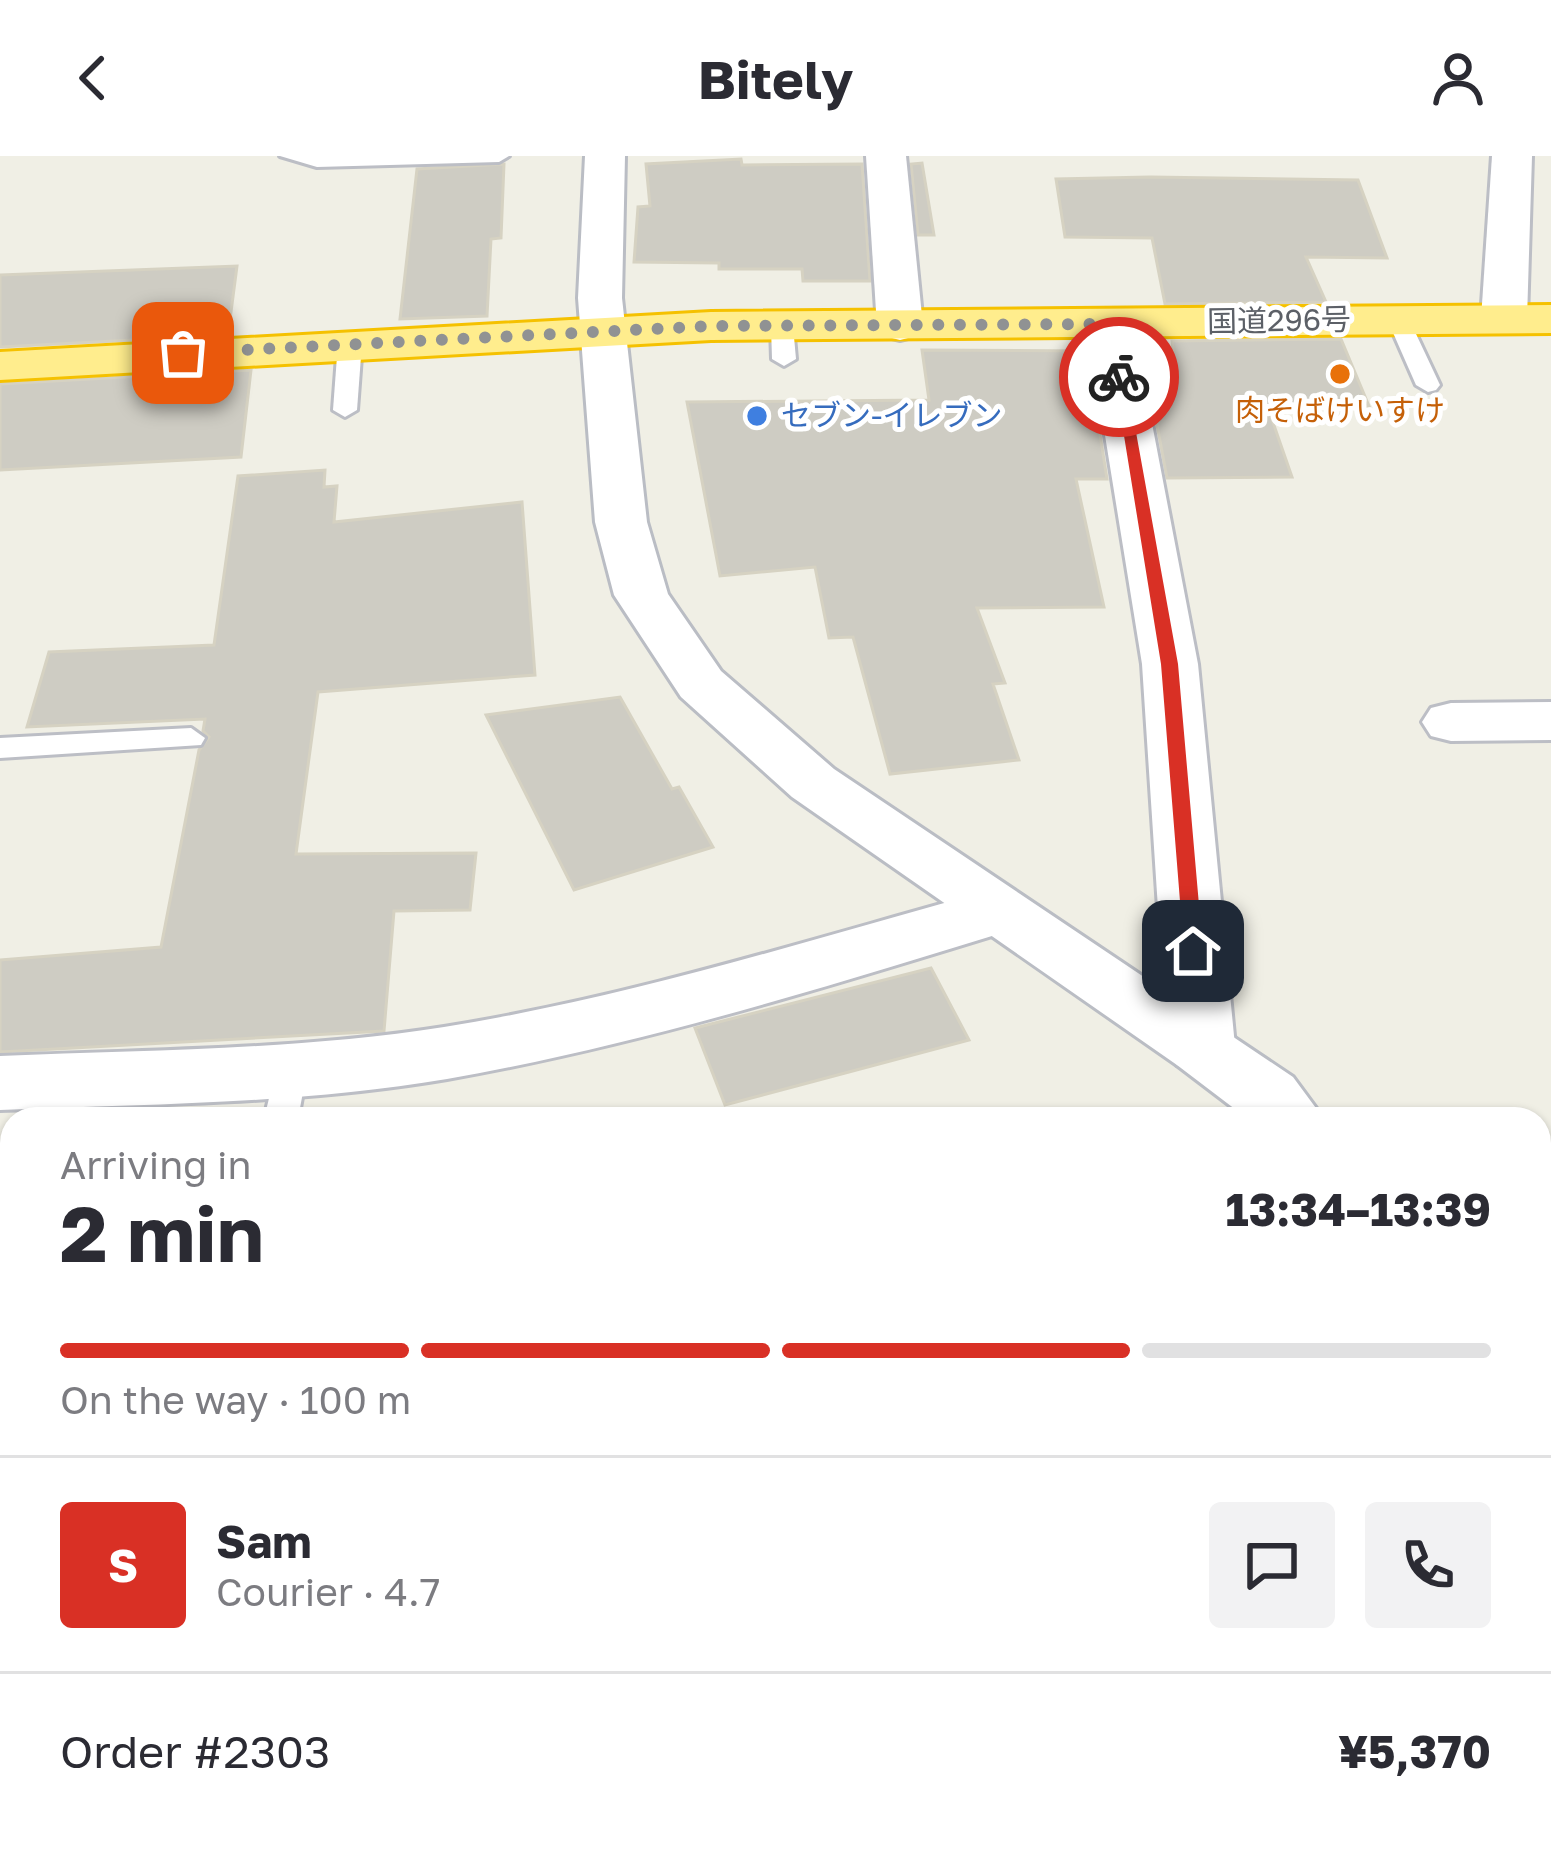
<!DOCTYPE html>
<html lang="en">
<head>
<meta charset="utf-8">
<style>
	:root { --surface:#fff; --page:#f2f2f3; --text:#2b2b33; --muted:#7c7c81; --line:#e1e1e2; --accent:#d93025 }
	body { margin:0; font-family:"Golos Text","Noto Sans JP",sans-serif; background:var(--page); color:var(--text); height:100vh; display:flex; flex-direction:column; font-size:45px; white-space:nowrap }
	* { box-sizing:border-box; margin:0 }
	p { font-size:39px; color:var(--muted) }
	.icon { flex:none; width:66px; height:66px; fill:none; stroke:currentColor; stroke-width:2; stroke-linecap:round; stroke-linejoin:round }
	.map { position:relative; flex:1; overflow:hidden }
	.details { position:absolute; left:0px; top:951px; width:1551px; height:747px; display:flex; flex-direction:column; background:var(--surface); border-radius:36px 36px 0 0; box-shadow:0 3px 9px #0004 }
	.details>* { flex:none }
	.pin { position:absolute; display:grid; place-items:center; width:102px; height:102px; color:#fff; margin:-51px; border-radius:24px; box-shadow:0 6px 18px #0006 }
	.courier { position:absolute; display:grid; place-items:center; width:120px; height:120px; margin:-60px; border:9px solid #d93025; border-radius:50%; background:#fff; color:#222; box-shadow:0 3px 15px #0007 }
	.summary em { font-style:normal; font-weight:700 }
	.summary div { display:flex; flex-direction:column-reverse }
	.summary { display:flex; align-items:center; justify-content:space-between; height:204px; padding:0 60px }
	h1 { font-size:78px; font-weight:700; line-height:90px }
	.bar { display:grid; grid-template-columns:repeat(4,1fr); gap:18px 12px; align-content:center; height:144px; padding:0 60px }
	.bar i { height:15px; border-radius:9px; background:var(--line) }
	.bar .active { background:var(--accent) }
	.bar p { grid-column:span 4 }
	.line { display:flex; align-items:center; gap:30px; padding:0 60px; border-top:3px solid var(--line) }
	.line div { flex:1 }
	.round { display:grid; place-items:center; flex:none; width:126px; height:126px; border-radius:12px; background:var(--page) }
	header { display:flex; justify-content:space-between; align-items:center; height:156px; padding:0 60px; background:var(--surface); font-size:54px; font-weight:700 }
	.map>svg:first-child { display:block }
	.building { fill:#ceccc3; stroke:#d6d2c2; stroke-width:3 }
	.lines { fill:none; stroke-linecap:round; stroke-linejoin:round }
	.lane-casing { stroke:#bcbec5; stroke-width:6 }
	.street-casing { stroke:#bcbec5; stroke-width:6 }
	.secondary-casing { stroke:#babdc4; stroke-width:6 }
	.highway-casing { stroke:#f5c100; stroke-width:6 }
	.lane { fill:#fff; fill-rule:evenodd }
	.street { fill:#fff; fill-rule:evenodd }
	.secondary { fill:#fff; fill-rule:evenodd }
	.highway { fill:#ffed8d; fill-rule:evenodd }
	.route { fill:#d93025 }
	.done { stroke:#909293; stroke-width:12; stroke-dasharray:0 21.6 }
	.food-dot { fill:#e8710a; stroke:#fff; stroke-width:4.5 }
	.shop-dot { fill:#3f7fe0; stroke:#fff; stroke-width:4.5 }
	.labels { text-anchor:middle; stroke-width:10; stroke-linejoin:round; paint-order:stroke }
	.far-street-label { font-size:30px; fill:#5c6067; stroke:#fff }
	.far-food-label { font-size:30px; fill:#c56008; stroke:#fff }
	.far-shop-label { font-size:30px; fill:#366cbe; stroke:#fff; text-anchor:start }
</style>
</head>
<body>
<header><svg class="icon" aria-label="back" viewBox="0 0 24 24"><path d="M15 5l-7 7 7 7"/></svg>Bitely<svg class="icon" aria-label="person" viewBox="0 0 24 24"><circle cx="12" cy="8" r="4"/><path d="M4 21q1-7 8-7t8 7"/></svg></header>
<div class="map">
<svg width="1551" height="1696" viewBox="0 0 1551 1696">
	<rect width="100%" height="100%" fill="#f0efe5"/>
	<g class="building">
		<polygon points="741,3 742,9 862,8 870,125 803,125 802,113 719,113 719,107 634,106 638,51 650,50 646,8"/>
		<polygon points="922,7 934,79 918,79 911,8"/>
		<polygon points="504,8 501,82 491,83 487,160 400,163 417,13"/>
		<polygon points="1150,21 1358,24 1387,102 1306,101 1326,146 1165,148 1152,82 1065,81 1056,23"/>
		<polygon points="237,110 228,179 0,191 0,119"/>
		<polygon points="1341,183 1369,250 1268,252 1292,321 1167,322 1143,194 1173,194 1172,185"/>
		<polygon points="922,194 1087,195 1107,323 1076,323 1104,451 977,452 1005,527 993,528 1019,604 890,618 853,481 829,482 815,411 720,420 687,246 929,244"/>
		<polygon points="251,214 241,301 0,314 0,228"/>
		<polygon points="325,314 324,331 337,330 334,366 522,346 535,519 318,536 296,698 476,697 470,754 394,755 384,875 0,896 0,804 161,791 199,594 209,581 203,575 205,563 27,571 49,496 214,489 238,320"/>
		<polygon points="620,541 672,633 679,631 713,691 574,734 486,559"/>
		<polygon points="931,812 969,884 725,949 695,872"/>
	</g>
	<g class="lines">
		<g class="lane-casing">
			<g id="lane">
				<polygon points="280,0 509,0 499,6 317,11"/>
				<polygon points="1398,156 1409,163 1440,229 1436,234 1428,236 1416,229 1387,163"/>
				<polygon points="782,163 793,170 796,203 784,210 772,203 771,170"/>
				<polygon points="350,180 362,187 357,254 345,261 333,254 338,187"/>
				<polygon points="191,572 205,582 201,589 0,602 0,582"/>
				<polygon points="290,901 302,905 307,914 298,963 264,963 278,905"/>
			</g>
		</g>
		<g class="street-casing">
			<g id="street">
				<polygon points="866,0 906,0 923,170 916,180 900,184 884,180 877,170"/>
				<polygon points="1492,0 1532,0 1527,163 1520,173 1504,177 1488,173 1481,163"/>
				<polygon points="1110,154 1126,158 1133,168 1198,508 1235,890 1225,909 1201,916 1177,909 1167,890 1142,508 1087,168 1094,158"/>
				<polygon points="1551,546 1551,584 1451,585 1431,580 1422,566 1431,552 1451,547"/>
				<path d="M 999,732 L 1021,739 L 1031,755 L 1021,771 C 833,829 641,889 447,923 C 300,948 149,948 0,954 L 0,900 C 148,894 297,894 444,871 C 632,841 815,782 999,732 Z"/>
			</g>
		</g>
		<g class="secondary-casing">
			<g id="secondary">
				<polygon points="585,0 625,0 622,142 647,366 668,438 721,515 834,613 1293,921 1324,963 1248,963 1177,909 792,641 681,541 614,439 595,366 578,142"/>
				<polygon points="1539,1009 1551,1013 1551,1073 1539,1069"/>
				<polygon points="1103,1686 1196,1686 1191,1696 1099,1696"/>
			</g>
		</g>
		<g class="highway-casing">
			<polygon id="highway" points="1551,149 1551,177 711,184 0,224 0,196 711,156"/>
		</g>
		<use href="#lane" class="lane"/>
		<use href="#street" class="street"/>
		<use href="#secondary" class="secondary"/>
		<use href="#highway" class="highway"/>
	</g>
	<polygon class="route" points="1114,218 1126,221 1178,508 1203,795 1193,802 1184,795 1161,508"/>
	<g class="lines">
		<polyline class="done" points="183,197 711,170 1110,168 1119,221"/>
	</g>
	<circle class="food-dot" cx="1340" cy="218" r="12"/>
	<circle class="shop-dot" cx="757" cy="260" r="12"/>
	<g class="labels">
		<g class="far-street-label">
			<text transform="translate(1279 165) rotate(-1)" y="10">国道296号</text>
		</g>
		<g class="far-food-label">
			<text x="1340" y="265">肉そばけいすけ</text>
		</g>
		<g class="far-shop-label">
			<text x="781" y="270">セブン-イレブン</text>
		</g>
	</g>
</svg>
<div class="pin" style="left:183px;top:197px;background:#ea580c"><svg class="icon" aria-label="bag" viewBox="0 0 24 24"><path d="M5 8h14l-1 12H6zM9 8a3 3 0 0 1 6 0"/></svg></div>
<div class="pin" style="left:1193px;top:795px;background:#1f2937"><svg class="icon" aria-label="home" viewBox="0 0 24 24"><path d="M3 11l9-7 9 7M6 9v11h12V9"/></svg></div>
<div class="courier" style="left:1119px;top:221px"><svg class="icon" aria-label="bike" viewBox="0 0 24 24"><circle cx="6" cy="16" r="4"/><circle cx="18" cy="16" r="4"/><path d="M6 16l4-8h5l3 8M10 8l3 8H6M13 5h3"/></svg></div>
<section class="details">
<div class="summary"><div><h1>2 min</h1><p>Arriving in</p></div><em>13:34–13:39</em></div>
<div class="bar"><i class="active"></i><i class="active"></i><i class="active"></i><i></i><p>On the way · 100 m</p></div>
<div class="line" style="height:216px"><b class="round" style="background:var(--accent);color:#fff">S</b><div><b>Sam</b><p>Courier · 4.7</p></div><a class="round"><svg class="icon" aria-label="chat" viewBox="0 0 24 24"><path d="M4 5h16v11H9l-5 4z"/></svg></a><a class="round"><svg class="icon" aria-label="phone" viewBox="0 0 24 24"><path d="M5 4h4l2 5-3 2q2 4 5 5l2-3 5 2v4C11 20 4 13 5 4z"/></svg></a></div>
<div class="line" style="height:156px"><div>Order #2303</div><b>¥5,370</b></div>
</section>
</div>
</body>
</html>
